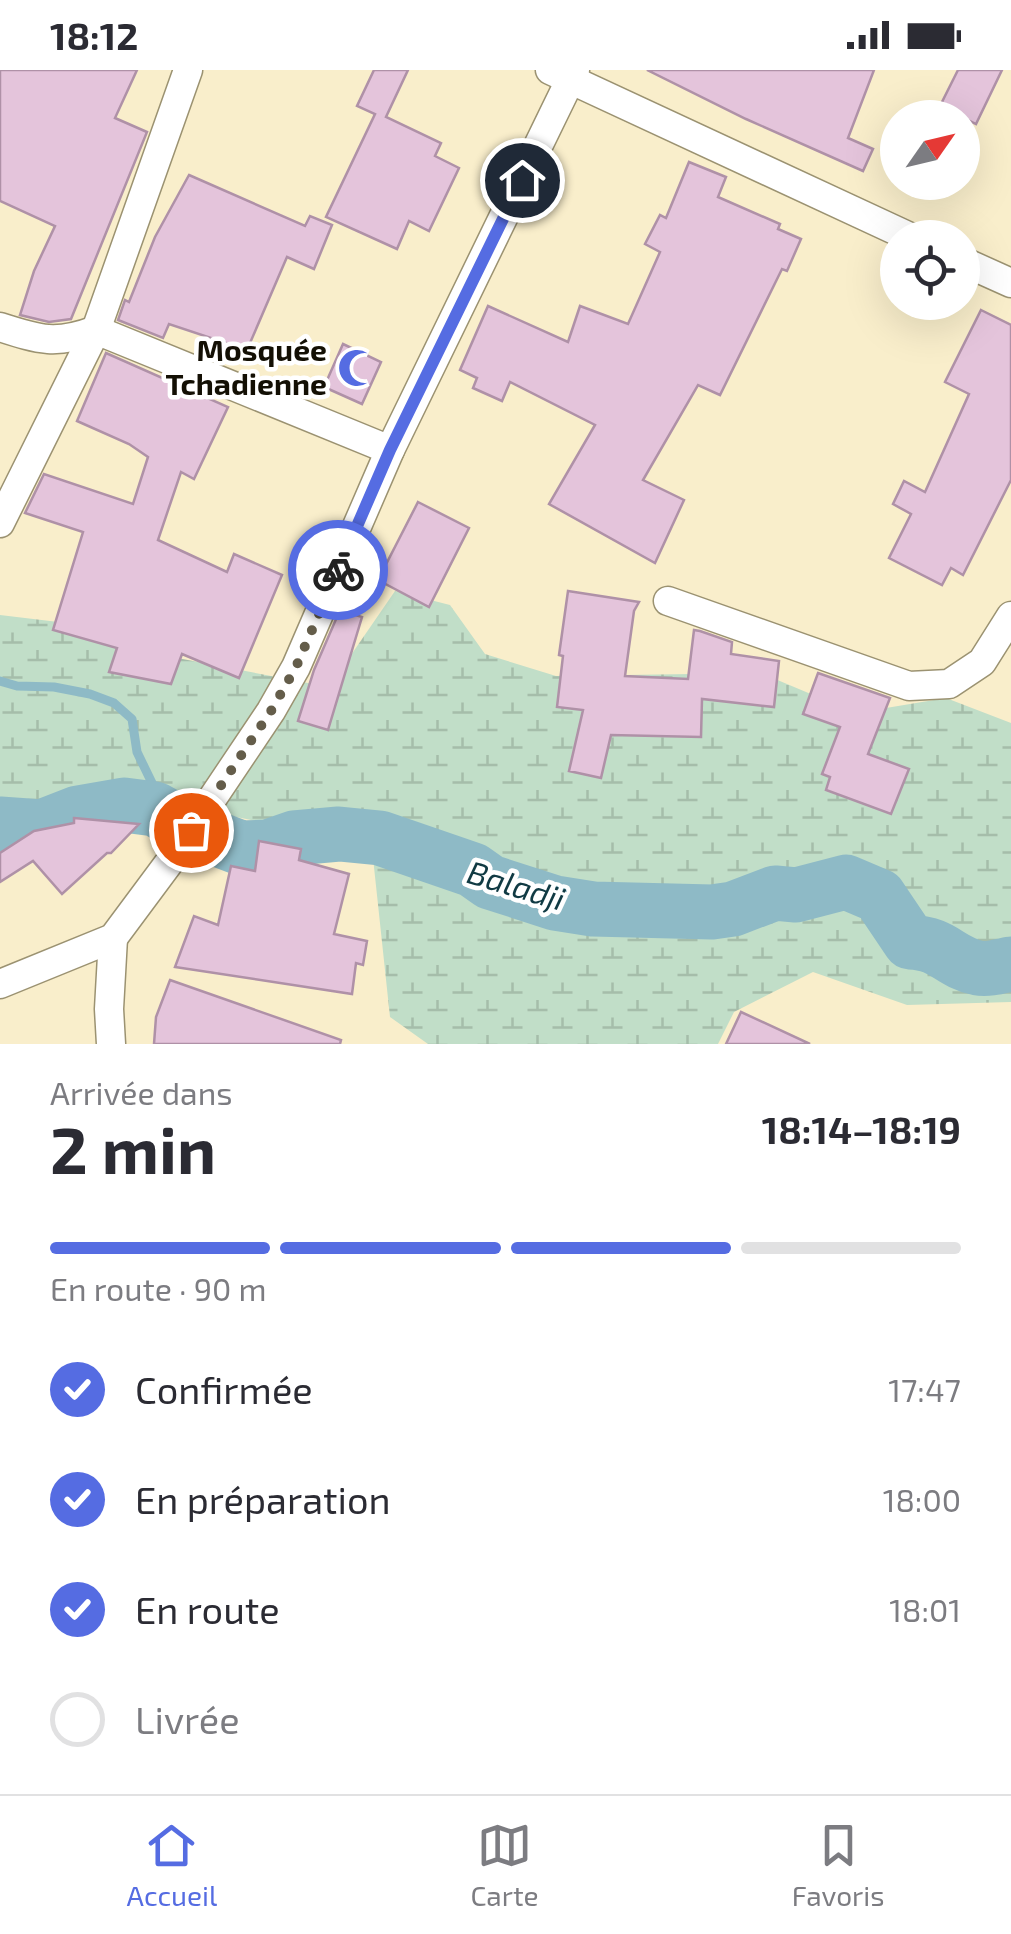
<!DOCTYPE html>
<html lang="fr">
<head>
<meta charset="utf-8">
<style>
	:root { --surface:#fff; --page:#f7f7f7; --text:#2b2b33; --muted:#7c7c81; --line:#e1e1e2; --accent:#556ce2 }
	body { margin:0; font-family:"Exo 2",sans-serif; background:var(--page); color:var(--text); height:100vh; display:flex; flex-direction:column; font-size:38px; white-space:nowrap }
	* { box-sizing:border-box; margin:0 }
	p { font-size:32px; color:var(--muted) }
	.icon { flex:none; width:55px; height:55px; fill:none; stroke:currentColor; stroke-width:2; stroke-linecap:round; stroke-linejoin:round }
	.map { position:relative; height:974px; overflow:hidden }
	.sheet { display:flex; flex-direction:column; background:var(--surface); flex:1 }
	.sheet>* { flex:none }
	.needle { width:65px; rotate:56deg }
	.controls { position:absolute; left:880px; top:30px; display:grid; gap:20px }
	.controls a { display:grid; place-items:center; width:100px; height:100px; border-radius:50%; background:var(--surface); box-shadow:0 10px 40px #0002; font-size:50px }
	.pin { position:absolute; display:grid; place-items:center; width:85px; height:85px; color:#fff; margin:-42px; border:5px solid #fff; border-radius:50%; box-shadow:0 2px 10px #0007 }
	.courier { position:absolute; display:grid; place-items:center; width:100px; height:100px; margin:-50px; border:8px solid #556ce2; border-radius:50%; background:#fff; color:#222; box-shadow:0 2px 12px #0007 }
	.headline em { font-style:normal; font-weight:700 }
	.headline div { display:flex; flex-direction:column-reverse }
	.headline { display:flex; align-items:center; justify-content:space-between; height:170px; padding:0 50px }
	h1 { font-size:65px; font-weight:700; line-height:75px }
	.bar { display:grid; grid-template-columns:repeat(4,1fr); gap:15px 10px; align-content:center; height:120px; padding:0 50px }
	.bar i { height:12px; border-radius:8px; background:var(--line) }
	.bar .active { background:var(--accent) }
	.bar p { grid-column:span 4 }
	ol { padding:0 50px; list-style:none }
	li { display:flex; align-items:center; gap:30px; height:110px }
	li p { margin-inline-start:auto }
	li .icon { padding:10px; border-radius:50%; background:var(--accent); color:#fff; stroke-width:4 }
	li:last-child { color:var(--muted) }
	li i { width:55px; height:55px; border:5px solid var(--line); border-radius:50% }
	.status { display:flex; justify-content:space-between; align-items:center; height:70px; padding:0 50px; background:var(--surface); direction:ltr }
	.status svg { height:28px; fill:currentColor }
	.tab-bar { display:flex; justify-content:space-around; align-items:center; height:140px; border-top:2px solid var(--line); background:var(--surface); font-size:28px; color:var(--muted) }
	.tab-bar a { display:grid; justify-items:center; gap:5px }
	.tab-bar .active { color:var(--accent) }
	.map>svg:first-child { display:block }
	.wetland { fill:url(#wetland-marsh) }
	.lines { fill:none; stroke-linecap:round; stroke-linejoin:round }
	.stream { stroke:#8ebac6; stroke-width:9 }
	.river { stroke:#8ebac6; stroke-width:55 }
	.building { fill:#e4c4db; stroke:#af91a7; stroke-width:2.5 }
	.street-casing { stroke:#9b9271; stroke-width:31 }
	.street { stroke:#fff; stroke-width:28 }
	.done { stroke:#645d4a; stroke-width:10; stroke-dasharray:0 18 }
	.route { stroke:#556ce2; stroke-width:12 }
	.labels { text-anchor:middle; stroke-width:9; stroke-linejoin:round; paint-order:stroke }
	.poi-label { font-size:30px; font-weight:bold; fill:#130f04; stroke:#fff; text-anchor:end }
	.water-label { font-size:32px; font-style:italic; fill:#103a43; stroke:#fff }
</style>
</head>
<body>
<div class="status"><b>18:12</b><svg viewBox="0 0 49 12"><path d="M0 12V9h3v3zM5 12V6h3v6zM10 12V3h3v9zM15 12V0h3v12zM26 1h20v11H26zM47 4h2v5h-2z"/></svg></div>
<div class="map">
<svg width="1011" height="974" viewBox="0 0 1011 974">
	<defs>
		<pattern id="wetland-marsh" width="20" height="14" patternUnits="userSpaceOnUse" patternTransform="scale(2.5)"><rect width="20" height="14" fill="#c1dec8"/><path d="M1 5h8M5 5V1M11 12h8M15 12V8" fill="none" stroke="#a5bdaa"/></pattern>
	</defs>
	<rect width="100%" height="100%" fill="#f9eecb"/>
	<polygon class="wetland" points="395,521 450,535 485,584 556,606 761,603 856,643 946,628 1011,653 1011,932 907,935 813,902 734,942 718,974 428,974 390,947 371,769 338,758 266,753 154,730 63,760 0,794 0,545 75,554 125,578 329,617"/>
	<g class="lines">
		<polyline class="stream" points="0,611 17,616 54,617 90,624 114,633 132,649 137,682 152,713 155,739"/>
		<path class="river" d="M 0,754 L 42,757 L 78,743 L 124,735 L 155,739 L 191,759 L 241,778 L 268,777 L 294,768 L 339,764 L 380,768 L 473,800 L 490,812 L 555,833 L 593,839 L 712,842 L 733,839 L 775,823 L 796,825 L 846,812 L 879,826 L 910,872 C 946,874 947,891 978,898 C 988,900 1001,896 1011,894"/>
	</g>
	<g class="building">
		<polygon points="0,0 137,0 115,48 147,62 71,249 49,252 20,245 34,201 55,156 0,131"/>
		<polygon points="374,0 408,0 386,47 441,73 435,86 459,98 429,161 409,151 397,179 326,147 375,44 357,36"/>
		<polygon points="647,0 874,0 848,68 873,79 863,101 746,49"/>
		<polygon points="958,0 1002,0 976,54 940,36"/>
		<polygon points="689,92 726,107 718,127 780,154 778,159 801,169 787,201 782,199 720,325 698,315 643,410 684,430 655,493 549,434 595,355 510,312 502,331 473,318 477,308 460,300 488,236 568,272 580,236 628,254 660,182 645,174 660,145 666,148"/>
		<polygon points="189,105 305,156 310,146 332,155 314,199 287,187 247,280 169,254 163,268 118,250 125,230 129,232 155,167"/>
		<polygon points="981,240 1011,255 1011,410 963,505 951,498 942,515 889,488 911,444 893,434 904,411 925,422 969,324 945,312"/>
		<polygon points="343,274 381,292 362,334 324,317"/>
		<polygon points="106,283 228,337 194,409 181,402 158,470 227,502 234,484 282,505 239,608 182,584 171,614 109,602 117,578 53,560 83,462 25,443 44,404 133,434 148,387 129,374 77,351"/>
		<polygon points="418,432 469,458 429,537 378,510"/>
		<polygon points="568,521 639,532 634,541 625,606 688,609 694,560 700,561 732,572 731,584 779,591 774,637 702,629 701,667 611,665 601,708 569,701 583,640 557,637 563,586 559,585"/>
		<polygon points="340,540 362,547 328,660 298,651 314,600"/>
		<polygon points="818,603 890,628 868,684 909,699 891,744 826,720 830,707 822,704 840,657 803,644"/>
		<polygon points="74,748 139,754 111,783 107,783 62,824 33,791 0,812 0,783 34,761 74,753"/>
		<polygon points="259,771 301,779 299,790 349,804 334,864 367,871 363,895 356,893 352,924 175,897 194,846 218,855 231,796 255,801"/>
		<polygon points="170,910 341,970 340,974 154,974 156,947"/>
		<polygon points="741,942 810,974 726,974"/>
	</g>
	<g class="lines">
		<g class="street-casing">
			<g id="street">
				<polyline points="550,0 912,168"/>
				<polyline points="962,191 1011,213"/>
				<path d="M 0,257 C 40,270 56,275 96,260 L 390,380"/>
				<polyline points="0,453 96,260 188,0"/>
				<polyline points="668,531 909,616 949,614 982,592 1011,546"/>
				<polyline points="0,914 113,868 171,790 271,641 296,597 390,380 575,0"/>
				<polyline points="111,974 109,939 113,868"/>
			</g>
		</g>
		<use href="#street" class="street"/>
	</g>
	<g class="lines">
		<polyline class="done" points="191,760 271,641 296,597 338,500"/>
		<polyline class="route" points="338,500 390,380 522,110"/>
	</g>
	<defs>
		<g id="mosque-bare" transform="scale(3)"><path d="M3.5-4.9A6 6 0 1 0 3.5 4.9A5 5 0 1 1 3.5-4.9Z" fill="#556ce2" stroke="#fff" stroke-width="2.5" paint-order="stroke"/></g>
	</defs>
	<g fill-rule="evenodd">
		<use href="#mosque-bare" x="357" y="298"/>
	</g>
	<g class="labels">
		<g class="poi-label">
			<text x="327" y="291">Mosquée<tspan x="327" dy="34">Tchadienne</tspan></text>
		</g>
		<g class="water-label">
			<text transform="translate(516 816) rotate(17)" y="11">Baladji</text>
		</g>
	</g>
</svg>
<div class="controls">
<a><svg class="needle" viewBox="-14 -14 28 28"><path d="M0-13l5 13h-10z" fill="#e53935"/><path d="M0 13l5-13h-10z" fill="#7c7c81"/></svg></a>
<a><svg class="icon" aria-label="locate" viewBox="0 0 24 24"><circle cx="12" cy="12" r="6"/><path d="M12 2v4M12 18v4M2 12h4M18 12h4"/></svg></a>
</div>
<div class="pin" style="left:191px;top:760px;background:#ea580c"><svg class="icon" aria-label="bag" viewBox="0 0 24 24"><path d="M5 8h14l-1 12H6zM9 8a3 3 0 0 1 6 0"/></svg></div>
<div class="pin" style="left:522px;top:110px;background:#1f2937"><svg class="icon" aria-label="home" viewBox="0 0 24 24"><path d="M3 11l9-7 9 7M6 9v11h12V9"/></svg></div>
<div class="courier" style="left:338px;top:500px"><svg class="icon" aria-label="bike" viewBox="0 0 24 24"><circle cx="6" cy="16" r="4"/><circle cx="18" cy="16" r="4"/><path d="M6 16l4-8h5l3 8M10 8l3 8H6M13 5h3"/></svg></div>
</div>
<section class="sheet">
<div class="headline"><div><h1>2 min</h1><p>Arrivée dans</p></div><em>18:14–18:19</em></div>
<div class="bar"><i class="active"></i><i class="active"></i><i class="active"></i><i></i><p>En route · 90 m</p></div>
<ol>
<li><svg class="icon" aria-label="check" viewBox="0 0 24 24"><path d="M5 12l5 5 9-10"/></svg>Confirmée<p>17:47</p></li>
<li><svg class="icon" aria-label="check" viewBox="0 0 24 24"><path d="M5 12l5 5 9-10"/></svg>En préparation<p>18:00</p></li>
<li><svg class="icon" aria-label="check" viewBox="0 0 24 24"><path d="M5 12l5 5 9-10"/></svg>En route<p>18:01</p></li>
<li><i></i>Livrée</li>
</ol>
</section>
<nav class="tab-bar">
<a class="active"><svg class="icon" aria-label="home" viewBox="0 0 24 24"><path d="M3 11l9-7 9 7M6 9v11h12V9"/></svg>Accueil</a>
<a><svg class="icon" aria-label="map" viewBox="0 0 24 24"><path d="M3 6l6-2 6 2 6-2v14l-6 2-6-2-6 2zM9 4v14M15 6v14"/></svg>Carte</a>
<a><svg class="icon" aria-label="saved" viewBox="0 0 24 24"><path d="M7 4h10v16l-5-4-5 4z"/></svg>Favoris</a>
</nav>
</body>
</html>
